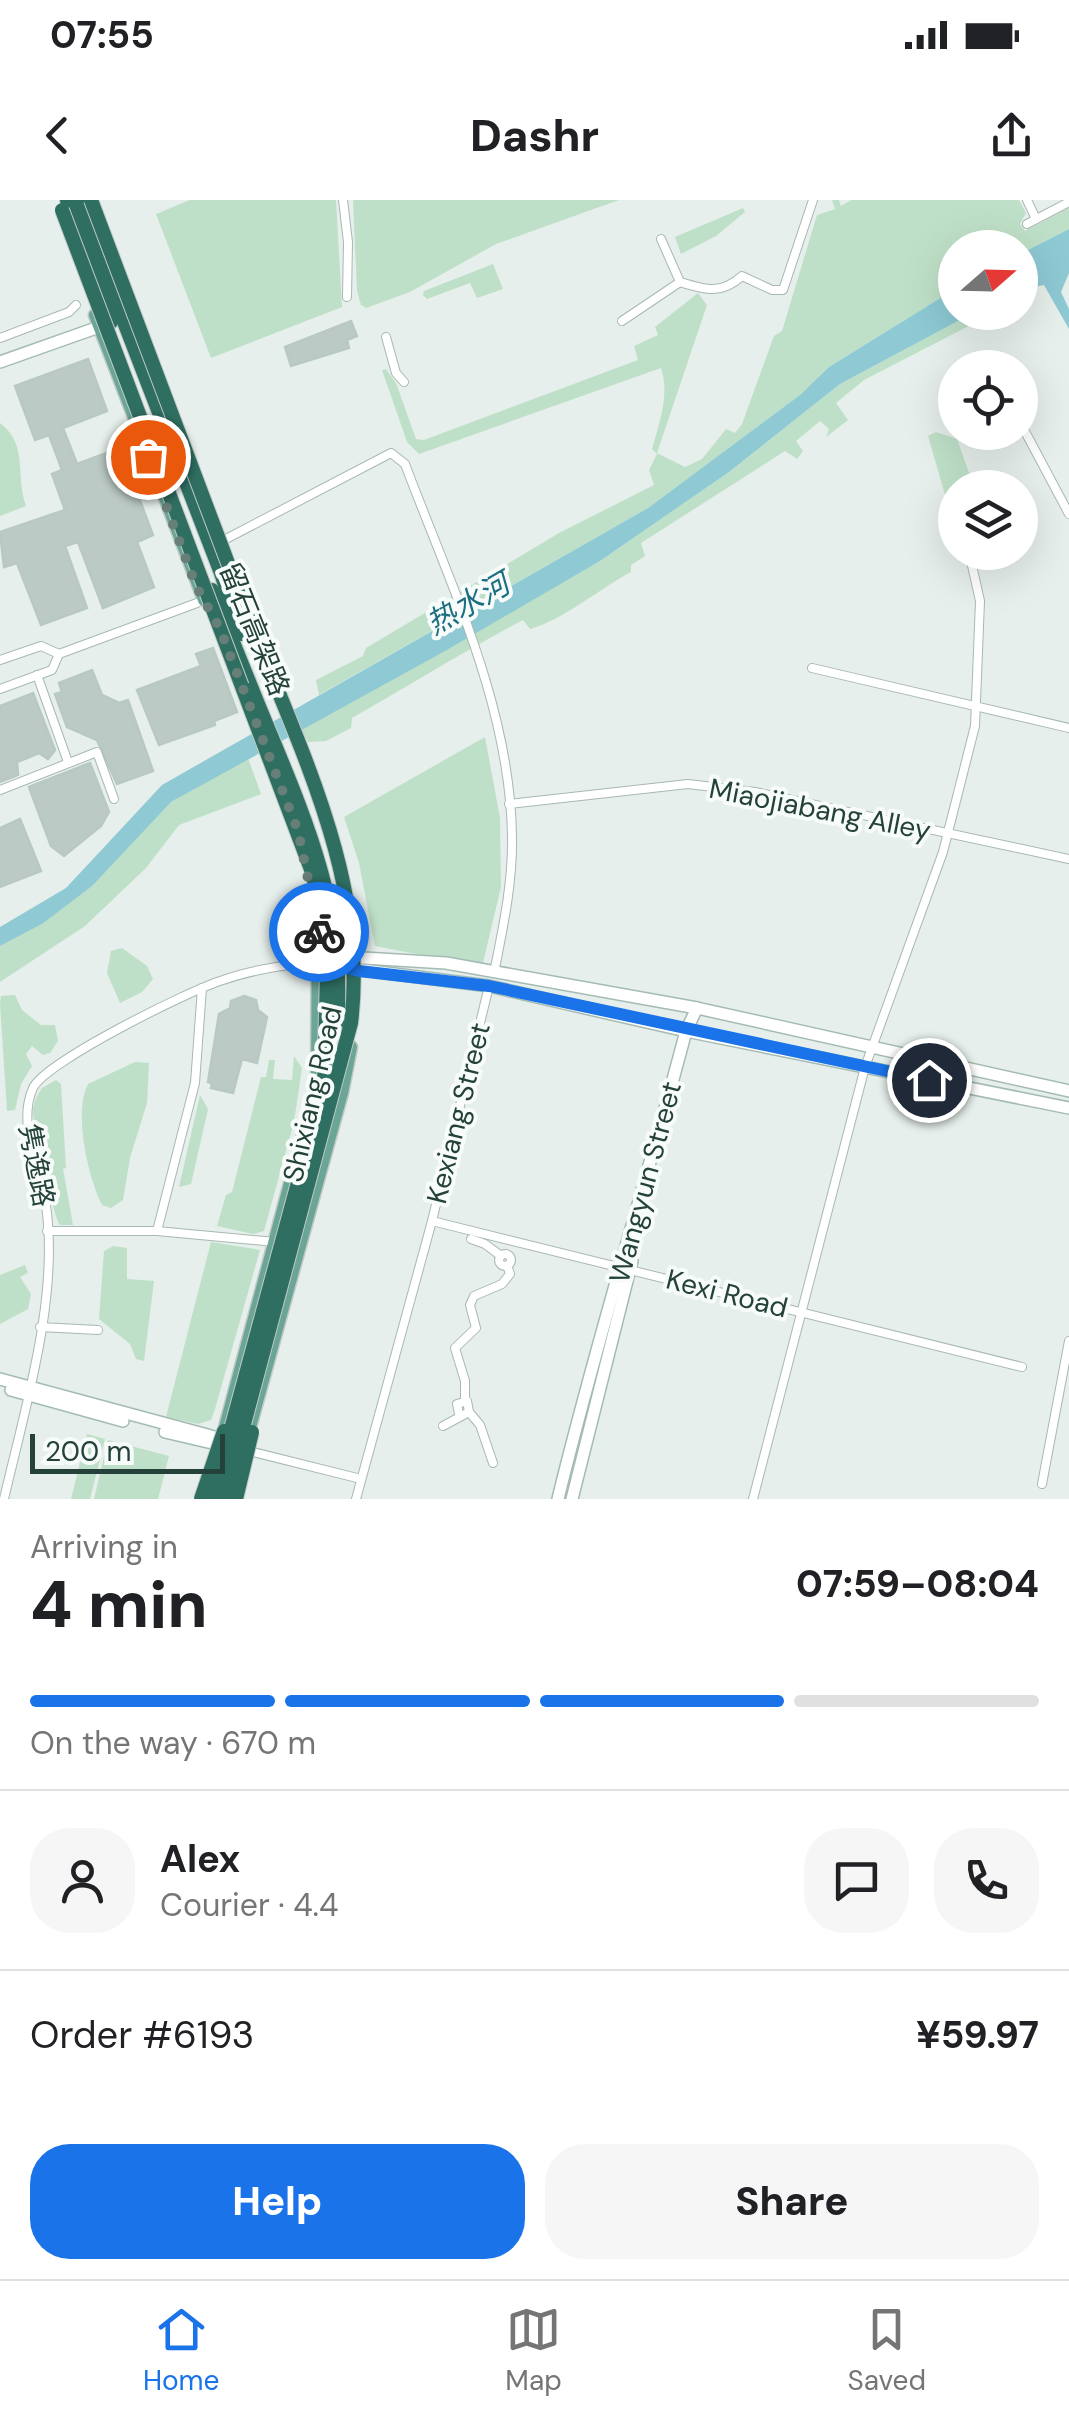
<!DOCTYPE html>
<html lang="en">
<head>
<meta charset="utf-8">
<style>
	:root { --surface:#fff; --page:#f6f6f6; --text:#202124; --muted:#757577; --line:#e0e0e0; --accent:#1a73e8 }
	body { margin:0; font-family:"DM Sans","Noto Sans SC",sans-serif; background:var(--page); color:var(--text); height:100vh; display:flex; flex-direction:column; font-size:38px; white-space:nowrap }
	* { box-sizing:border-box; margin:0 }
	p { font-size:32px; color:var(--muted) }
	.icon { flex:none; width:55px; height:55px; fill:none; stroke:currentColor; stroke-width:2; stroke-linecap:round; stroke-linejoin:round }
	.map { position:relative; height:1299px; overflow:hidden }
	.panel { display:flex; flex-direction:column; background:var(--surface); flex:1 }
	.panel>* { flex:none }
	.needle { width:65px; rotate:70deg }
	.buttons { position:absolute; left:938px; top:30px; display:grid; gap:20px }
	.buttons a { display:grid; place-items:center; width:100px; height:100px; border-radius:50%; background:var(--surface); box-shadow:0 10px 40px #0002; font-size:50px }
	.scale { position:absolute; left:30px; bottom:25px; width:195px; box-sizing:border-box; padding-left:10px; border:5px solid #24423a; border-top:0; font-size:28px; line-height:35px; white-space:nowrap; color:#24423a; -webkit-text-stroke:8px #f7fbf9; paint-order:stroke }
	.pin { position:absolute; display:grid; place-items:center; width:85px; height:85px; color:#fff; margin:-42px; border:5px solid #fff; border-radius:50%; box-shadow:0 2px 10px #0007 }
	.courier { position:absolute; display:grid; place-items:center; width:100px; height:100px; margin:-50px; border:8px solid #1a73e8; border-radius:50%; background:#fff; color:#222; box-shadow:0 2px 12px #0007 }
	.head em { font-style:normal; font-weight:800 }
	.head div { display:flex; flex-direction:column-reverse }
	.head { display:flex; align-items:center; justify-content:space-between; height:170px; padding:0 30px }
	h1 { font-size:65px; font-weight:800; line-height:75px }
	.bar { display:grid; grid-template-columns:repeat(4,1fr); gap:15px 10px; align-content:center; height:120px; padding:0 30px }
	.bar i { height:12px; border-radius:8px; background:var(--line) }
	.bar .selected { background:var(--accent) }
	.bar p { grid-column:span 4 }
	.line { display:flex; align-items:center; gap:25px; padding:0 30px; border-top:2px solid var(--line) }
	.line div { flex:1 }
	.round { display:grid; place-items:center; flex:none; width:105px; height:105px; border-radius:40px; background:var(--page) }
	.primary-button { display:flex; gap:20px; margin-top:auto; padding:20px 30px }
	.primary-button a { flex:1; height:115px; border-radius:40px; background:var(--accent); color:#fff; font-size:40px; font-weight:800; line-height:115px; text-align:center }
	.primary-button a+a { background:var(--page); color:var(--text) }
	.status { display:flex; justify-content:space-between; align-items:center; height:70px; padding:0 50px; background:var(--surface); direction:ltr }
	.status svg { height:28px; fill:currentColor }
	header { display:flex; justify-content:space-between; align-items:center; height:130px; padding:0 30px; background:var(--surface); font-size:45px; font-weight:800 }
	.tabs { display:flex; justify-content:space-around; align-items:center; height:140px; border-top:2px solid var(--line); background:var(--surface); font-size:28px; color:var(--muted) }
	.tabs a { display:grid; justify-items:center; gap:5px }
	.tabs .selected { color:var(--accent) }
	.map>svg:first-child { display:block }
	.green { fill:#bfe0c8 }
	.water { fill:#8ec9d4 }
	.building { fill:#bbcac4; stroke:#b8c9c2; stroke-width:2.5 }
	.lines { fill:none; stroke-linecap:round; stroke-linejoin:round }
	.street-casing { stroke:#a8b8b2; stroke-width:10 }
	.secondary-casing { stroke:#a4bbb3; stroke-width:14 }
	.primary-casing { stroke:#c2cac8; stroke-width:15 }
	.highway-casing { stroke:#c2cac8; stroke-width:16 }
	.street { stroke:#fff; stroke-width:8 }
	.secondary { stroke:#fff; stroke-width:11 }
	.primary { stroke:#6aa596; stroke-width:12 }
	.highway { stroke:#2f6f62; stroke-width:14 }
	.highway-bridge-casing { stroke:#c2cac8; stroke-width:16; stroke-linecap:butt }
	.highway-bridge { stroke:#2f6f62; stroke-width:14 }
	.done { stroke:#687f78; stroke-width:10; stroke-dasharray:0 18 }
	.route { stroke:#1a73e8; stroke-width:12 }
	.labels { text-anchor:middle; stroke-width:8; stroke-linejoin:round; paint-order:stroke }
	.street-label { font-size:28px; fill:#24423a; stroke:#f7fbf9 }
	.water-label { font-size:30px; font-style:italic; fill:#1c6f80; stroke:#f7fbf9 }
</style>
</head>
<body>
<div class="status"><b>07:55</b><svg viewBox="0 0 49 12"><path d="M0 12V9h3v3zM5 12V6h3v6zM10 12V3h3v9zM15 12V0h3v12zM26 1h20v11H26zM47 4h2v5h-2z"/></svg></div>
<header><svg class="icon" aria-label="back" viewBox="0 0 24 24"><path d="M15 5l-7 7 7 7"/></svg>Dashr<svg class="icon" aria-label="share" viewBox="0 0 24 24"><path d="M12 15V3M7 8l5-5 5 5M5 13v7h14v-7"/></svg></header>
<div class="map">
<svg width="1069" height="1299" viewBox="0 0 1069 1299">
	<rect width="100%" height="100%" fill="#e6efeb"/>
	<g class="green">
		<polygon points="190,0 336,0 342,107 211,158 156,14"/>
		<polygon points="353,0 619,0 496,44 410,92 366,108 361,105 357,91"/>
		<path d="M 832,0 L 839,0 L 841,6 L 851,0 L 1019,0 L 1026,13 L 1020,24 L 1025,31 L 1069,8 L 1069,29 L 1020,54 L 1020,48 L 955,48 L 955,89 L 829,167 L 800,195 L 648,308 L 319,495 L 316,480 L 363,456 L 366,448 L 559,333 L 654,285 L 649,270 L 657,254 L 652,249 C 659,223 670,195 661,168 L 419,254 L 407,242 L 382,170 L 386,169 L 396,183 L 416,239 L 424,240 L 638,160 L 634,146 L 658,135 L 655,127 L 698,93 L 707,105 L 657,253 L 685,267 L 702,259 L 726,229 L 735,233 L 742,224 L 774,136 L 782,131 L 817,15 L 835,9 Z"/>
		<polygon points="743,8 745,12 716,36 681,54 675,37"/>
		<polygon points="493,64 503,89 477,98 470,83 427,99 423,95 424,91"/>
		<path d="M 973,113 L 994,113 L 864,180 L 836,203 L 848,220 L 826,237 L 829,229 L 820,221 L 796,241 L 803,251 L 797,259 L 785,251 L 641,343 L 645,356 L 631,365 L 631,372 C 599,389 563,420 530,429 L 523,420 C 464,451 410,485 352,518 L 351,528 L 326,541 L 308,542 L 301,530 L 600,361 L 729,272 L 840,184 Z"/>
		<path d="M 0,223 C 29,245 15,276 26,306 L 0,316 Z"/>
		<polygon points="936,232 957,239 974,287 955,288 955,295 946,298 928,236"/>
		<polygon points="485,537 500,618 501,687 482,767 375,746 359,663 344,617"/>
		<polygon points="248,558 261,594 179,625 146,668 85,726 0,782 0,746 42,724 171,602"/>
		<polygon points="122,748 147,766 153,779 142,792 120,803 107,773 111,751"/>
		<polygon points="15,795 22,810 41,825 55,825 58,841 50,853 43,855 32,846 26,854 32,866 21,884 15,910 7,911 0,804 1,796"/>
		<polygon points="294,856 302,868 294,922 264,1031 253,1034 217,1026 226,995 232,992 261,877 266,877 269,860 275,860 273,879 292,880"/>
		<path d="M 135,862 L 149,863 L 147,903 L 130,958 L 123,1000 L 111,1008 L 102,1005 C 88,977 73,912 88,884 Z"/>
		<path d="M 56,880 L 61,884 L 66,968 L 63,969 L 73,1025 L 60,1025 C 54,1019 32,922 33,910 C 34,901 37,896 42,888 Z"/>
		<polygon points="200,895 208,909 191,984 179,987"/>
		<polygon points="211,1042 260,1050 215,1209 211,1220 198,1224 166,1217"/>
		<polygon points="113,1046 127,1048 127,1079 154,1081 144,1161 136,1159 130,1144 99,1119 104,1051"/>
		<polygon points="25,1065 28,1073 20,1077 31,1094 28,1109 0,1124 0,1075"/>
		<polygon points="87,1234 105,1239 90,1299 71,1299"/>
		<polygon points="108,1240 169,1256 158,1299 94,1299"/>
	</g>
	<g class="water">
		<polygon points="1069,29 1069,73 1061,92 1069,109 1069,129 1044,85 1020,90 1020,54"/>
		<polygon points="955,89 955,112 973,113 840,184 729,272 600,361 445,451 171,602 92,686 42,724 0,746 0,727 66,688 162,585 648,308 800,195 829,167"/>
	</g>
	<g class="building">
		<polygon points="351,121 357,136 347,140 349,148 291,166 285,147"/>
		<polygon points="88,159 107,211 63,228 77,264 120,248 153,335 137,342 154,387 103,408 78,342 65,346 87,408 41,425 17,363 4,367 0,332 65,310 52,274 62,270 49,235 35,240 15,186"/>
		<polygon points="213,448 237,512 214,521 215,525 159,545 137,490 201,466 196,454"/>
		<polygon points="92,470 102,495 119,503 128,500 153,571 117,584 97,540 67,527 55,494 62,492 59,483"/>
		<polygon points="33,493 55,550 48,559 39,553 17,562 18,575 0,582 0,506"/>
		<polygon points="90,563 109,612 101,626 64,656 51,646 29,587"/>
		<polygon points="20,619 41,671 0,687 0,628"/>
		<polygon points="244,796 256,800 258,810 267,817 257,863 242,859 233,893 211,888 212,883 208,882 219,814 230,808 231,801"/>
	</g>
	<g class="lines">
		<g class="street-casing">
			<g id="street">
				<polyline points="343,0 348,42 347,97"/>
				<polyline points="1027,0 1036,19"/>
				<polyline points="1027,24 1069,2"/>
				<path d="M 680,82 C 706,90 721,95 742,76 L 772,90 L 783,90 L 813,0"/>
				<polyline points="622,121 680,82 661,39"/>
				<polyline points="386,137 396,173 404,182"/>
				<polyline points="0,138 69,112 76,105"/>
				<polyline points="1020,222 1069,314"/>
				<polyline points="953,309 955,313"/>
				<path d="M 224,340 L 391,253 L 405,264 C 450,384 510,506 512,636 C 513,682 503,728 494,773"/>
				<polyline points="0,460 41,446 59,454 197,403"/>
				<polyline points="812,468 1069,528"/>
				<polyline points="37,475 68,562"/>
				<polyline points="0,489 52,470 59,454"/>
				<polyline points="0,590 97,552 114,599"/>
				<polyline points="509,604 688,584 755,592 1069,659"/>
				<polyline points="432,1021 1022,1167"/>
				<polyline points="47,1031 157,1031 275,1042"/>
				<polyline points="157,1031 195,883 202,788"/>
				<polyline points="471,1039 485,1044 501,1056"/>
				<circle cx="505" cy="1060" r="6"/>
				<polyline points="40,1127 98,1130"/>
				<polyline points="465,1201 465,1181 455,1148 476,1128 470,1105 474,1096 502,1084 510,1074 507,1065"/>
				<polyline points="469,1212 480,1225 493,1263"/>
				<polyline points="443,1226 469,1212 467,1201 457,1204 459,1214"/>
				<polyline points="249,1251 361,1279"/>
				<polyline points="1042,1284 1069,1141"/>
				<path d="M 4,1299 C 25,1208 61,1092 45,999 C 39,962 17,924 33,888 C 45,862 190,790 223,780 C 254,769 287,765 320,761"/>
				<polyline points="356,1299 432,1021 489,786"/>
				<polyline points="753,1299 865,867 943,652 975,526 980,401 969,352"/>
			</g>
		</g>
		<g class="secondary-casing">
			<g id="secondary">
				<polyline points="0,162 99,127"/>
				<polyline points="347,757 446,763 697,808 1069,891"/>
				<polyline points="347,768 489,786 686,831 1069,908"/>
				<polyline points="0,1179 226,1240"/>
				<polyline points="11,1190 123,1221"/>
				<polyline points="165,1232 225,1246"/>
				<path d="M 558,1299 C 596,1142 645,987 686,831 L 697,808"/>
				<polyline points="572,1299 632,1061"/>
			</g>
		</g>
		<g class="primary-casing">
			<g id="primary">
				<polyline points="95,115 204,400"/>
				<polyline points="224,1231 317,882 318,714"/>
				<polyline points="247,1238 342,893 351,847"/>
			</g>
		</g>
		<g class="highway-casing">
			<g id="highway">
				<polyline points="67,0 111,122"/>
				<polyline points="77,0 221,373 241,434"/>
				<polyline points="212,390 252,489"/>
			</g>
		</g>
		<use href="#street" class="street"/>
		<use href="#secondary" class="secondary"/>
		<use href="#primary" class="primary"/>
		<use href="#highway" class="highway"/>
		<g class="highway-bridge-casing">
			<g id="highway-bridge">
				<path d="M 91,0 C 142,137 195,274 246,411 C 296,542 369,679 351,823 L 224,1299"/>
				<polyline points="62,10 312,672 328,736 324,887 212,1299"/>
				<path d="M 252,489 C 297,601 347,699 337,823"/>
				<polyline points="201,1299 224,1231"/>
				<polyline points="236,1299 252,1232"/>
			</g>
		</g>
		<use href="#highway-bridge" class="highway-bridge"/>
	</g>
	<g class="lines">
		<polyline class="done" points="148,257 196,386 220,429 298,631 319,732"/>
		<polyline class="route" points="319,732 320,761 359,771 489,786 929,880"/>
	</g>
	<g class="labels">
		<g class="street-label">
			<text transform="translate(255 429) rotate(68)" y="10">留石高架路</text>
			<text transform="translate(820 609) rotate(11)" y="10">Miaojiabang Alley</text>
			<text transform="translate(312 894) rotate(-77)" y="10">Shixiang Road</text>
			<text transform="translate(458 913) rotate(-76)" y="10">Kexiang Street</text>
			<text transform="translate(37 965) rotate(79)" y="10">隽逸路</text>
			<text transform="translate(645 982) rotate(-75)" y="10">Wangyun Street</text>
			<text transform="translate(727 1093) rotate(14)" y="10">Kexi Road</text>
		</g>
		<g class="water-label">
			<text transform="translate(468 404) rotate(-30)" y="10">热水河</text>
		</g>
	</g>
</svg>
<div class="buttons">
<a><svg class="needle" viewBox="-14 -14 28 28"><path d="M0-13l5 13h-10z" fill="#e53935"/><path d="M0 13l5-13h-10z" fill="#757577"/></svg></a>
<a><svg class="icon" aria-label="locate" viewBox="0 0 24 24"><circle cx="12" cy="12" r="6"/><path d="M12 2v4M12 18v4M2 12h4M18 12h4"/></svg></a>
<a><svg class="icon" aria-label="layers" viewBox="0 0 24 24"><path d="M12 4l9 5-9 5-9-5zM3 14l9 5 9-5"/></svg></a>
</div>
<div class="scale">200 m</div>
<div class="pin" style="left:148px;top:257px;background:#ea580c"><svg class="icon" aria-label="bag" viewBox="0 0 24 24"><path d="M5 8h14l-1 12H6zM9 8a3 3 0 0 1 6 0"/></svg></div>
<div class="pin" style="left:929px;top:880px;background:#1f2937"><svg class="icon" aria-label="home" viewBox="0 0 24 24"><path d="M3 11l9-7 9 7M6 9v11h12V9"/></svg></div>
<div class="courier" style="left:319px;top:732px"><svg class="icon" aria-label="bike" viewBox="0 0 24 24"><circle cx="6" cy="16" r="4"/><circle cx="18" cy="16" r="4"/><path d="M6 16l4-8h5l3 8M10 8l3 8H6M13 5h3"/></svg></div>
</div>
<section class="panel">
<div class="head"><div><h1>4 min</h1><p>Arriving in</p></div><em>07:59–08:04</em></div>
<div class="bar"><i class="selected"></i><i class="selected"></i><i class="selected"></i><i></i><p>On the way · 670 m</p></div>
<div class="line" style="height:180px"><a class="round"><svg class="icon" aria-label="person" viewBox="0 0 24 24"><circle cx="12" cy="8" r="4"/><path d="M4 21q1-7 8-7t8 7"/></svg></a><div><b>Alex</b><p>Courier · 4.4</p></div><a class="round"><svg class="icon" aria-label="chat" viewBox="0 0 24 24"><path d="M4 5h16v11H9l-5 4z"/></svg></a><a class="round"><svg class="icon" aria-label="phone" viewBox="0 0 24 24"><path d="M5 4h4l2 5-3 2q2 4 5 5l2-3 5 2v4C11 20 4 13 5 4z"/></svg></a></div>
<div class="line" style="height:130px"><div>Order #6193</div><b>¥59.97</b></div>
<div class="primary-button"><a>Help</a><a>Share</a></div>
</section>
<nav class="tabs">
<a class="selected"><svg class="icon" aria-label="home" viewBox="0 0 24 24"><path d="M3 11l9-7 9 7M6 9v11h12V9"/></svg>Home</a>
<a><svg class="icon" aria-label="map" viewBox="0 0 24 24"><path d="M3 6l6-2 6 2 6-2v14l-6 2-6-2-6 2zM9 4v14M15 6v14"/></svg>Map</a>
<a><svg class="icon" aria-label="saved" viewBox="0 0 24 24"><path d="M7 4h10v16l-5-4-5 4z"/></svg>Saved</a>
</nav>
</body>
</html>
